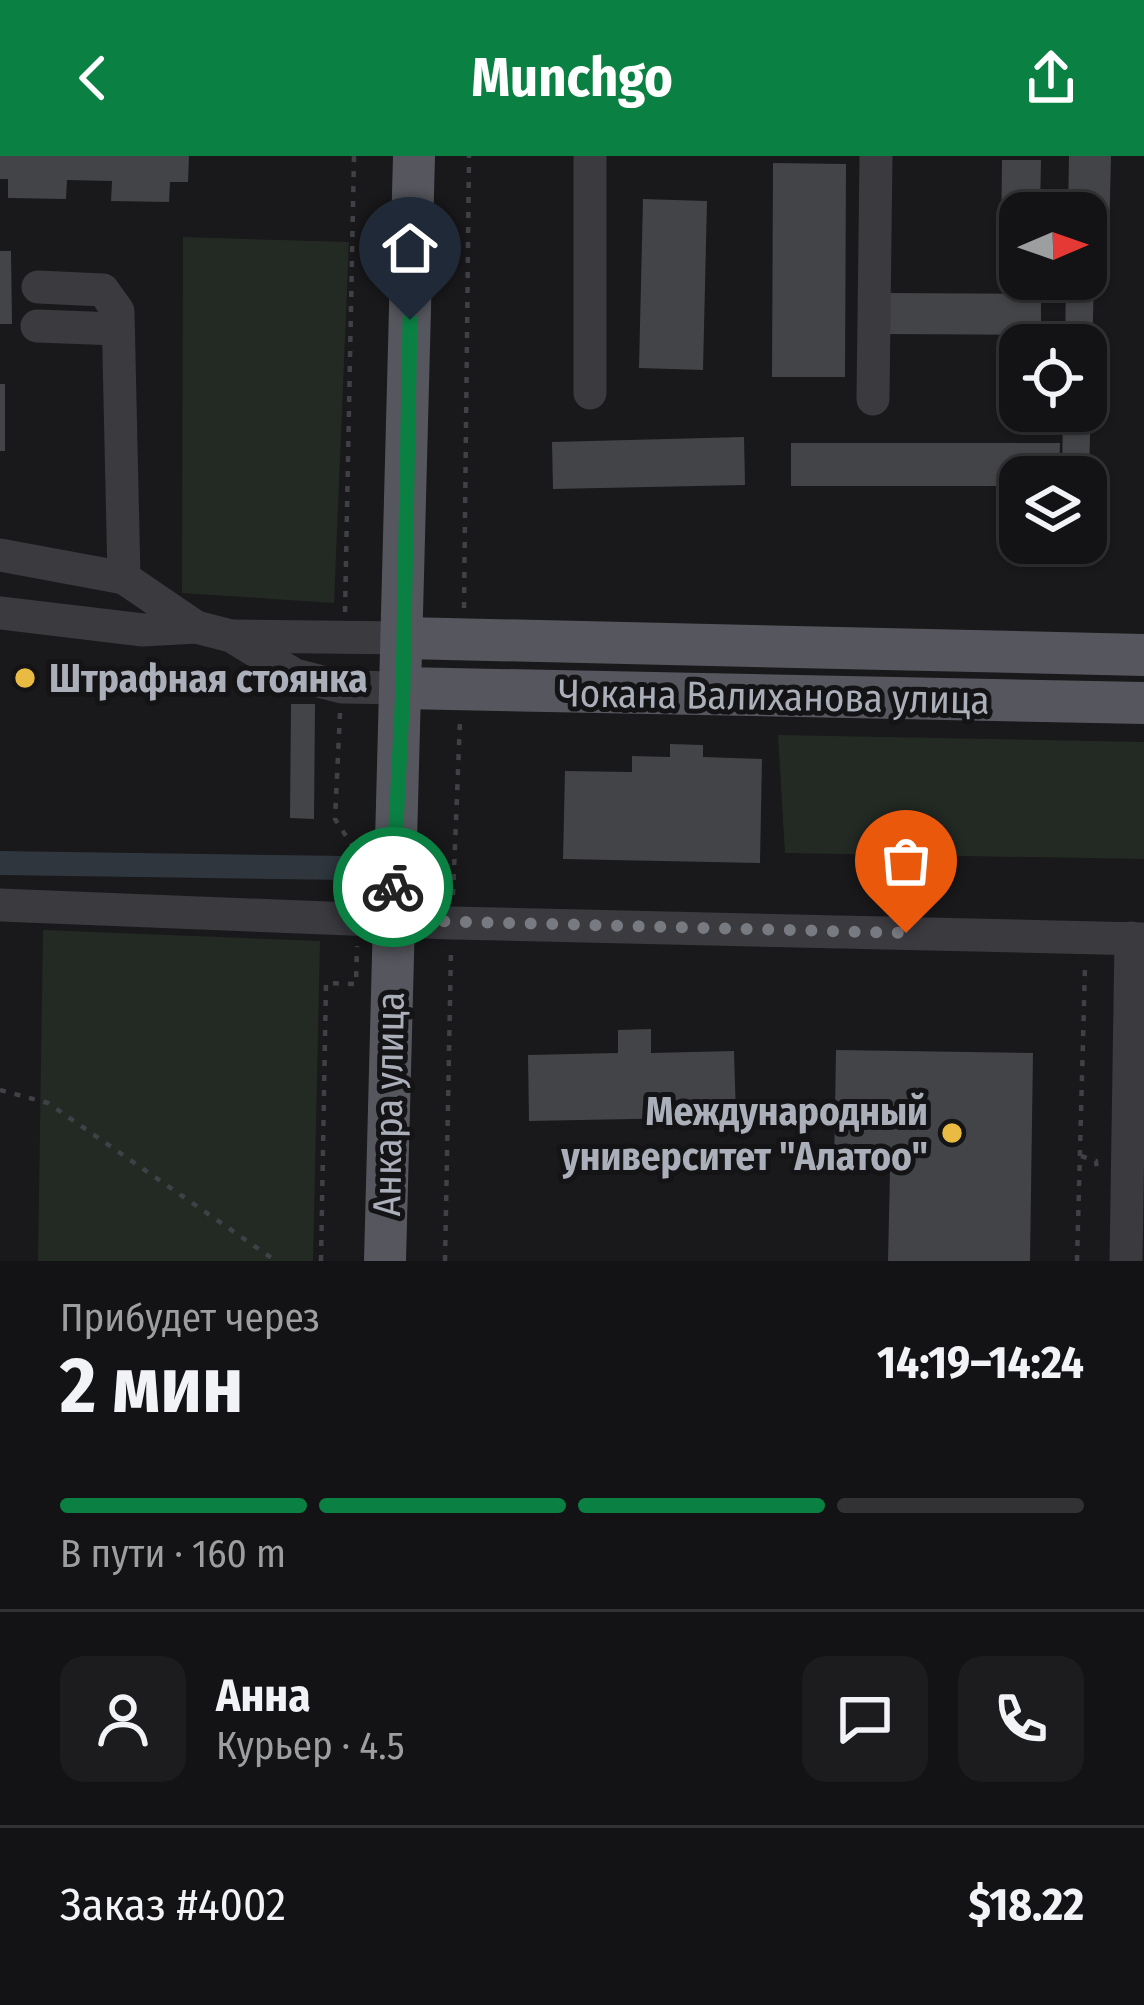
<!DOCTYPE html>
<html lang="ru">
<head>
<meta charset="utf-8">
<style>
	:root { --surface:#131214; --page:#1c1b1d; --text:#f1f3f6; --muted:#9d9ea0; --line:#323234; --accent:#0b8043 }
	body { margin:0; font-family:"Fira Sans Condensed",sans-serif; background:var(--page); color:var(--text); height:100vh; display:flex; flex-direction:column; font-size:45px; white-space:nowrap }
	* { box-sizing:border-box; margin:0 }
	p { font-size:39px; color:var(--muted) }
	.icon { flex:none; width:66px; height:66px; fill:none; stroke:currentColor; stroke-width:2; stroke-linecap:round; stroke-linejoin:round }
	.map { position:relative; height:1105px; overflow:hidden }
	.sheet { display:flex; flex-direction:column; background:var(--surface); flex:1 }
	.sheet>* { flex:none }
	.needle { width:78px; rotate:88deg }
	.tools { position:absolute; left:999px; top:36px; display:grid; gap:24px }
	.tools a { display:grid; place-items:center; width:108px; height:108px; border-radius:24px; background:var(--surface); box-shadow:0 3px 9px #0004,0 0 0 3px var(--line); font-size:60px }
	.pin { position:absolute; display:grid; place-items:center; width:102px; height:102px; color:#fff; margin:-123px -51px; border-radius:50% 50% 50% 0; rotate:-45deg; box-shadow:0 0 12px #0007 }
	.pin .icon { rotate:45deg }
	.courier { position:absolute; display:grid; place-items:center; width:120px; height:120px; margin:-60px; border:9px solid #0b8043; border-radius:50%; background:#fff; color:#222; box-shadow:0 3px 15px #0007 }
	.head em { font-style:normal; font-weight:700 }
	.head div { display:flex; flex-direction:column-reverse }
	.head { display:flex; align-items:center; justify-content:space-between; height:204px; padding:0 60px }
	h1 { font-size:78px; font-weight:700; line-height:90px }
	.bar { display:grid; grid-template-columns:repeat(4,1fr); gap:18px 12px; align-content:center; height:144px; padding:0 60px }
	.bar i { height:15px; border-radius:9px; background:var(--line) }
	.bar .selected { background:var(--accent) }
	.bar p { grid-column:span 4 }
	.line { display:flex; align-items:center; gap:30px; padding:0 60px; border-top:3px solid var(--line) }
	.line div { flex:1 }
	.round { display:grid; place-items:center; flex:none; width:126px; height:126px; border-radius:24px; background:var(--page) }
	header { display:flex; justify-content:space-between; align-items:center; height:156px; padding:0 60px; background:var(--accent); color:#fff; font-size:54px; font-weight:700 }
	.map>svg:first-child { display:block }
	.green { fill:#232a24 }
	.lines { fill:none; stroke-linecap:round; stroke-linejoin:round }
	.canal { stroke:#2f363e; stroke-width:24 }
	.building { fill:#434447 }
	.path { stroke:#404146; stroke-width:4.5; stroke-dasharray:6 9; stroke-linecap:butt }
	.minor { stroke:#3a3a3f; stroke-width:33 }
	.major { stroke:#56575e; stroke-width:42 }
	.done { stroke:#787a81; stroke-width:12; stroke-dasharray:0 21.6 }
	.route { stroke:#0b8043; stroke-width:15 }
	.poi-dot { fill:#e9bb42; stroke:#141315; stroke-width:4.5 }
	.labels { text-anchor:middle; stroke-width:10; stroke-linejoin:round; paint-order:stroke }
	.poi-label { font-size:39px; font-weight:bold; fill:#abafb9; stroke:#141315; text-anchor:start }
	.street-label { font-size:39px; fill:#abafb9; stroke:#141315 }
</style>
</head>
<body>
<header><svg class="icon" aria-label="back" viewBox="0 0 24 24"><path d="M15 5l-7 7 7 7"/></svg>Munchgo<svg class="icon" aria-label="share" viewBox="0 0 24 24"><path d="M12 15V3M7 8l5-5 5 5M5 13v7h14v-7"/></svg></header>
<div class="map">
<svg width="1144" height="1105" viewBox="0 0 1144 1105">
	<rect width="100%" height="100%" fill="#19181a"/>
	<g class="green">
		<polygon points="183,81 349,86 334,447 182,437"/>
		<polygon points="778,579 1144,586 1144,703 785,697"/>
		<polygon points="43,774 320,785 313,1105 38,1105"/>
	</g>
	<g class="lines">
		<polyline class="canal" points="0,707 347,712"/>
	</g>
	<g class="building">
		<polygon points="0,0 189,0 188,26 170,26 169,46 111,45 112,25 67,24 66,43 8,42 8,23 0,23"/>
		<polygon points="1069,0 1111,0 1109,83 1095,82 1089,321 1062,321 1063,255 1086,255 1086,189 1065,189 1066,123 1086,123 1086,57 1068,57"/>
		<polygon points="1002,4 1041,4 1040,57 1020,57 1020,82 1001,82"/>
		<polygon points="773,7 846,8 845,221 772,221"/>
		<polygon points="643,43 707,45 703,214 639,212"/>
		<polygon points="0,95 11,95 12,168 0,168"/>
		<polygon points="885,137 1041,138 1041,179 885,178"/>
		<rect x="0" y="228" width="5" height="67"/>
		<polygon points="744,281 745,329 553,333 552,286"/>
		<polygon points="791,287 1060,287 1059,321 1020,321 1020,330 791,330"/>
		<polygon points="291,548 315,548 314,663 290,662"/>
		<polygon points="670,588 703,589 703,601 762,603 760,707 563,703 565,615 632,616 632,600 670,601"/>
		<polygon points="651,873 651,897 734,895 736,961 529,965 528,899 618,897 618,874"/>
		<polygon points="836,894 1033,897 1030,1105 888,1105 890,1014 834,1013"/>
	</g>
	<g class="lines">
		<g class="path">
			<polyline points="464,452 469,0"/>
			<polyline points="345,456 354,0"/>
			<polyline points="340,557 335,663 359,700 359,737"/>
			<polyline points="453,739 460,565"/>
			<polyline points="0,934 48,947 276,1105"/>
			<polyline points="1081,1000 1096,1005 1097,1014"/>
			<polyline points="321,1105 326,827 356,828 357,790"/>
			<polyline points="445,1105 451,793"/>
			<polyline points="1077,1105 1085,811"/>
		</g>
		<g class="minor">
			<polyline points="590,0 590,237"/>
			<polyline points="38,131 103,134 118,155 124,422"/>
			<polyline points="37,170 117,173"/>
			<polyline points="873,243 876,0"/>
			<polyline points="0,399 124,422 196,471"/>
			<polyline points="0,457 143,474 196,471 231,480 295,519 342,531 403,532"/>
			<polyline points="233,480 405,482"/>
			<polyline points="0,749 452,767 1144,783"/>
			<polyline points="1126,1105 1131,782"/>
		</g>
		<g class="major">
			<polyline points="405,482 1144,499"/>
			<polyline points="403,532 1144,547"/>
			<polyline points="385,1105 414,0"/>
		</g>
	</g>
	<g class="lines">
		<polyline class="done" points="393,731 391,764 906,777"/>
		<polyline class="route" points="393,731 403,532 410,164"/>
	</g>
	<g class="poi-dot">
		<circle cx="25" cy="522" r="12"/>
		<circle cx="952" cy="977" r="12"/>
	</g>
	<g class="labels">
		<g class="poi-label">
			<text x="49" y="536">Штрафная стоянка</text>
			<text x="928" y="969" text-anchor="end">Международный<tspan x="928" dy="45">университет "Алатоо"</tspan></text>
		</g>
		<g class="street-label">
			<text transform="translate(774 540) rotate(1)" y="14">Чокана Валиханова улица</text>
			<text transform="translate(388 948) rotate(-89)" y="14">Анкара улица</text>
		</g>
	</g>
</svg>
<div class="tools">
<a><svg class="needle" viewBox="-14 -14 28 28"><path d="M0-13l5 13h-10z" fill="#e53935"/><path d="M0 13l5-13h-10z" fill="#9d9ea0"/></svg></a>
<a><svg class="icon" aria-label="locate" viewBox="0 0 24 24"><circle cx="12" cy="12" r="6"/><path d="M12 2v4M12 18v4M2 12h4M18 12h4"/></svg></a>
<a><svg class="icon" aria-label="layers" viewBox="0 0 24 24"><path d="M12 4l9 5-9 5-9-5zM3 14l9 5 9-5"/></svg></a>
</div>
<div class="pin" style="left:906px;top:777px;background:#ea580c"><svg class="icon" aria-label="bag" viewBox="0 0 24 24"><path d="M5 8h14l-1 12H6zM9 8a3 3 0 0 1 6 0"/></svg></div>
<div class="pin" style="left:410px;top:164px;background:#1f2937"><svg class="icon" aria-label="home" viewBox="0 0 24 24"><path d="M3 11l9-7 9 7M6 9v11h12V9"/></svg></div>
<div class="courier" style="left:393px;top:731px"><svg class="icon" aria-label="bike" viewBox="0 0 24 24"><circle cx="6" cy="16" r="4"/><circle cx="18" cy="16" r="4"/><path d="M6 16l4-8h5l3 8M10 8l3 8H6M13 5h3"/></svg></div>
</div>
<section class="sheet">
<div class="head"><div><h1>2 мин</h1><p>Прибудет через</p></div><em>14:19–14:24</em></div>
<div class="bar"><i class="selected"></i><i class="selected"></i><i class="selected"></i><i></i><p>В пути · 160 m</p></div>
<div class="line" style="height:216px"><a class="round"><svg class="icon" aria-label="person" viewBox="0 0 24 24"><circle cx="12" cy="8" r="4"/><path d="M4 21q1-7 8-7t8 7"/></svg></a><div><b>Анна</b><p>Курьер · 4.5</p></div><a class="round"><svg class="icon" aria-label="chat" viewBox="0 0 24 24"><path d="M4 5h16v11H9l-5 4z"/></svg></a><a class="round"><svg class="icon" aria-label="phone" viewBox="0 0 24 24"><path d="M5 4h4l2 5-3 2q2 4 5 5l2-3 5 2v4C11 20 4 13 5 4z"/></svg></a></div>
<div class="line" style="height:156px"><div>Заказ #4002</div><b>$18.22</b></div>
</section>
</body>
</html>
